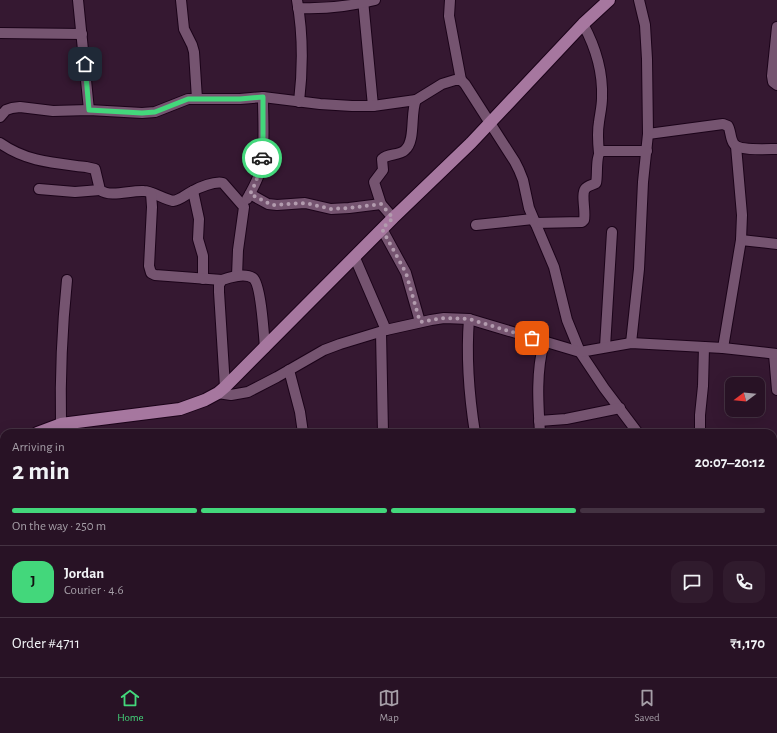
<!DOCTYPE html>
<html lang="en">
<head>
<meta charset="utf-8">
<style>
	:root { --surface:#281225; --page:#301b2d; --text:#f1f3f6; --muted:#a59ea7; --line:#443242; --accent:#43d77b }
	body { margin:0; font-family:"Alegreya Sans",sans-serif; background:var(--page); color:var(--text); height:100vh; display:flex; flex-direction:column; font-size:15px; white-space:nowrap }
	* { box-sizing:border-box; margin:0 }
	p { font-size:13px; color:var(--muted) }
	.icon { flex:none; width:22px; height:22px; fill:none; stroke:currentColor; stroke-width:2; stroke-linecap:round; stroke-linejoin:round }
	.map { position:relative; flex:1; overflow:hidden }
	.drawer { position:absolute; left:0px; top:429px; width:777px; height:248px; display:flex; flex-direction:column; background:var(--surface); border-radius:12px 12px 0 0; box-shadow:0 4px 16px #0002,0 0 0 1px var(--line) }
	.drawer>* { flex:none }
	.needle { width:26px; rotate:254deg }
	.tools { position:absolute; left:725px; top:377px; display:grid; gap:8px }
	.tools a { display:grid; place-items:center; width:40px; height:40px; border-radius:8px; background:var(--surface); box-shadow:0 4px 16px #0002,0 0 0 1px var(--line); font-size:20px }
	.pin { position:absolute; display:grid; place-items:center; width:34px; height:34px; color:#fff; margin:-17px; border-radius:8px; box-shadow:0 2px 6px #0006 }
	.courier { position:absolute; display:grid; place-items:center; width:40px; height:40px; margin:-20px; border:3px solid #43d77b; border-radius:50%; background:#fff; color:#222; box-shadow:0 1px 5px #0007 }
	.overview em { font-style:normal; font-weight:600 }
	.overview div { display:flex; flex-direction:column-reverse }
	.overview { display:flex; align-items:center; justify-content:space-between; height:68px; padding:0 12px }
	h1 { font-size:26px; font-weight:600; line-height:30px }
	.bar { display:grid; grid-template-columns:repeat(4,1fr); gap:6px 4px; align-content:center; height:48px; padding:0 12px }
	.bar i { height:5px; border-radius:3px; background:var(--line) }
	.bar .on { background:var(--accent) }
	.bar p { grid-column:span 4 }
	.line { display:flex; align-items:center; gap:10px; padding:0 12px; border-top:1px solid var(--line) }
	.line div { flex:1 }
	.round { display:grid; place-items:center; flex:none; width:42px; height:42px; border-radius:12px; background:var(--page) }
	.tab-bar { display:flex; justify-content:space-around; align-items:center; height:56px; border-top:1px solid var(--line); background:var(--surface); font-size:11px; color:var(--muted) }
	.tab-bar a { display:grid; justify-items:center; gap:2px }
	.tab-bar .on { color:var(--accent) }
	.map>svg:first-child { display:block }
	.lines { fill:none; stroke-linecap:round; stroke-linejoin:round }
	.minor-casing { stroke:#1b0319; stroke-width:12 }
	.major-casing { stroke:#1b0319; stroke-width:14 }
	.minor { stroke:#755470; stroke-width:10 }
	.major { stroke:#a6779f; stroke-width:12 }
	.done { stroke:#b29bae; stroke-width:4; stroke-dasharray:0 7.2 }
	.route { stroke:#43d77b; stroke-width:5 }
</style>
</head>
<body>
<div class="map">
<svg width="777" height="677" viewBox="0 0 777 677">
	<rect width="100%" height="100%" fill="#351831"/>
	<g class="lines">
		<g class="minor-casing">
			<g id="minor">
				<polyline points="78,0 89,110"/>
				<polyline points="181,0 184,29 192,45 194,52 197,99"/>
				<path d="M 297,0 C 303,33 303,68 299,102"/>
				<polyline points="363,0 373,106"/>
				<polyline points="450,0 449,16 461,80"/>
				<path d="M 298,8 C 322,9 352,6 375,0"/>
				<path d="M 583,24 C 595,46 603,73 602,98 C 602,106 600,114 599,122 C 597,133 598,143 599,153"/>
				<polyline points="777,27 772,76 773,82 777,85"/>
				<polyline points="0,33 82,34"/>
				<polyline points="0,117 6,110 12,108 20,107 53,111 89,110 142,113 155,112 188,99 240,99 263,97 320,104 352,106 373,106 416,100 442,84 455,80 461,80 465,84 515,162 519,170 523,180 529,208 554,267 567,320 580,352 604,388 638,433"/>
				<path d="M 648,134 L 723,124 L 728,126 C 731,131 730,139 734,144 C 739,151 768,149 777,149"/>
				<path d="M 0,143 C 27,162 54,163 86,167 L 95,169 L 100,190 C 111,198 130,190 144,191 C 151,191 164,199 173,201 C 180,200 185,195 191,192 C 199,187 215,181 223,183 L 244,207 L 238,250 L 237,276"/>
				<polyline points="39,189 75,192 100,190"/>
				<polyline points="193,191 199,219 198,239 203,256 203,279"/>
				<polyline points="151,193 152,207 149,266 151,273 155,275 222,280"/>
				<polyline points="250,194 268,204 277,205 305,203 331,209 349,208 381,204"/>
				<path d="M 247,199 C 251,192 255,185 258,177 C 266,152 263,123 263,97"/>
				<path d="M 393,218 L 381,204 L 374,182 L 383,170 L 382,159 C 388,153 399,156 405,150 C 416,141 410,113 416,100"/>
				<path d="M 535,223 L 582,222 L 584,220 C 586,212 581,195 585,189 C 588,185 593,185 596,183 C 598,176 595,154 602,151 C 602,151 608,151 608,151 L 647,151"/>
				<polyline points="476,225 533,219"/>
				<polyline points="382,229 406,273 420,322"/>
				<polyline points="741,240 777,244"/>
				<polyline points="355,258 386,330"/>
				<path d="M 469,319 C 466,357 469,395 475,433"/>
				<polyline points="381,332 383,433"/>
				<polyline points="631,343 639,269 643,182 648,134 647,59 645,25 639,0"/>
				<polyline points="605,347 612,232"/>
				<polyline points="723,348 741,240 742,215 736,146"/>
				<polyline points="774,354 777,390"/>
				<polyline points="289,370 300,412 303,433"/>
				<path d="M 225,387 L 219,292 L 219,285 L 222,280 C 230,277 245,273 253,278 C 261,284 264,336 265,348"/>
				<polyline points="218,393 231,395 248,392 277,377 324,350 340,344 386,330 431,320 444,318 469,319 580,352 631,343 723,348 777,354"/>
				<polyline points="539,421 566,419 620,408"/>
				<path d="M 61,424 C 60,376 62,329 67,280"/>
				<path d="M 540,433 C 538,402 536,372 544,342"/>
				<polyline points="700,433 700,415 703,386 704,347"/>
				<polyline points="773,476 777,476"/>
				<polyline points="773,541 777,541"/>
				<polyline points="0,547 4,544"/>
				<polyline points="0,597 4,613"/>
				<polyline points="773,667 777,667"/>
				<polyline points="19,673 20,677"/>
				<polyline points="95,673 96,677"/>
				<polyline points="403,673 419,677"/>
				<polyline points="728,675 737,673"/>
				<polyline points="240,677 251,673"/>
				<polyline points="486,677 486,673"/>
				<polyline points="546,677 546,673"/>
			</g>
		</g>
		<g class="major-casing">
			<g id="major">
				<polyline points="37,433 61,424 180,409 205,400 218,393 225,387 393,218 471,143 583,24 609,0"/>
				<polyline points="0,452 4,450"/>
			</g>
		</g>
		<use href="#minor" class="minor"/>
		<use href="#major" class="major"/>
	</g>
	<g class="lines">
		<path class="done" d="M 262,158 C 260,171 256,183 250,194 L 272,205 L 306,203 L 331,209 L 349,208 L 381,204 L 393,218 L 382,229 L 406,273 L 420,322 L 444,318 L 469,319 L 532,338"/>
		<polyline class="route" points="85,64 89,110 142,113 155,112 188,99 240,99 263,97 263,136 262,158"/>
	</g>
</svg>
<div class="tools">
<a><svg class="needle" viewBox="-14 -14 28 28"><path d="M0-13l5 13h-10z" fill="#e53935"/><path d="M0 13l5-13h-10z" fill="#a59ea7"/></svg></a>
</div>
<div class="pin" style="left:532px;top:338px;background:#ea580c"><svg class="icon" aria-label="bag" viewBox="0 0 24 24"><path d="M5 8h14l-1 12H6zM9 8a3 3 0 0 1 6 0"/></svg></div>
<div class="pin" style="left:85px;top:64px;background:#1f2937"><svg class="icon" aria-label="home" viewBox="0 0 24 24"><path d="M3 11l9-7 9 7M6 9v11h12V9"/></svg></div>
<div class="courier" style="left:262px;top:158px"><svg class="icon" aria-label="car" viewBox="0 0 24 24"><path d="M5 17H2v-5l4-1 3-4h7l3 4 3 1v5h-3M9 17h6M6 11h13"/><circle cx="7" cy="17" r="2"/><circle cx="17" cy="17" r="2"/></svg></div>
<section class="drawer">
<div class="overview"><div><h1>2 min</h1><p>Arriving in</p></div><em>20:07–20:12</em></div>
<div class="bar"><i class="on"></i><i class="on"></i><i class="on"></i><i></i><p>On the way · 250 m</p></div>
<div class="line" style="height:72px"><b class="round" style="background:var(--accent);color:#111">J</b><div><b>Jordan</b><p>Courier · 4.6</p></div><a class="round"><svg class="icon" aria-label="chat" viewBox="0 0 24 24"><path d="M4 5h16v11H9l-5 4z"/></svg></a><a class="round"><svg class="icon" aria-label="phone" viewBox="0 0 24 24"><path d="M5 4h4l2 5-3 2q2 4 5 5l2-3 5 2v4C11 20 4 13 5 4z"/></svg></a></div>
<div class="line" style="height:52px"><div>Order #4711</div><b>₹1,170</b></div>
</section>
</div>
<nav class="tab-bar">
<a class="on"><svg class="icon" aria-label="home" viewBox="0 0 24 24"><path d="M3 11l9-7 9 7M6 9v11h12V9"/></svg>Home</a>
<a><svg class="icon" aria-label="map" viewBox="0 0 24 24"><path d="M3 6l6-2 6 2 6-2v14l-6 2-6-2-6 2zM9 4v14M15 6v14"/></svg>Map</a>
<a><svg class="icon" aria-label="saved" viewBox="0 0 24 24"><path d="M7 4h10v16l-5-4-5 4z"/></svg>Saved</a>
</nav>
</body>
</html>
